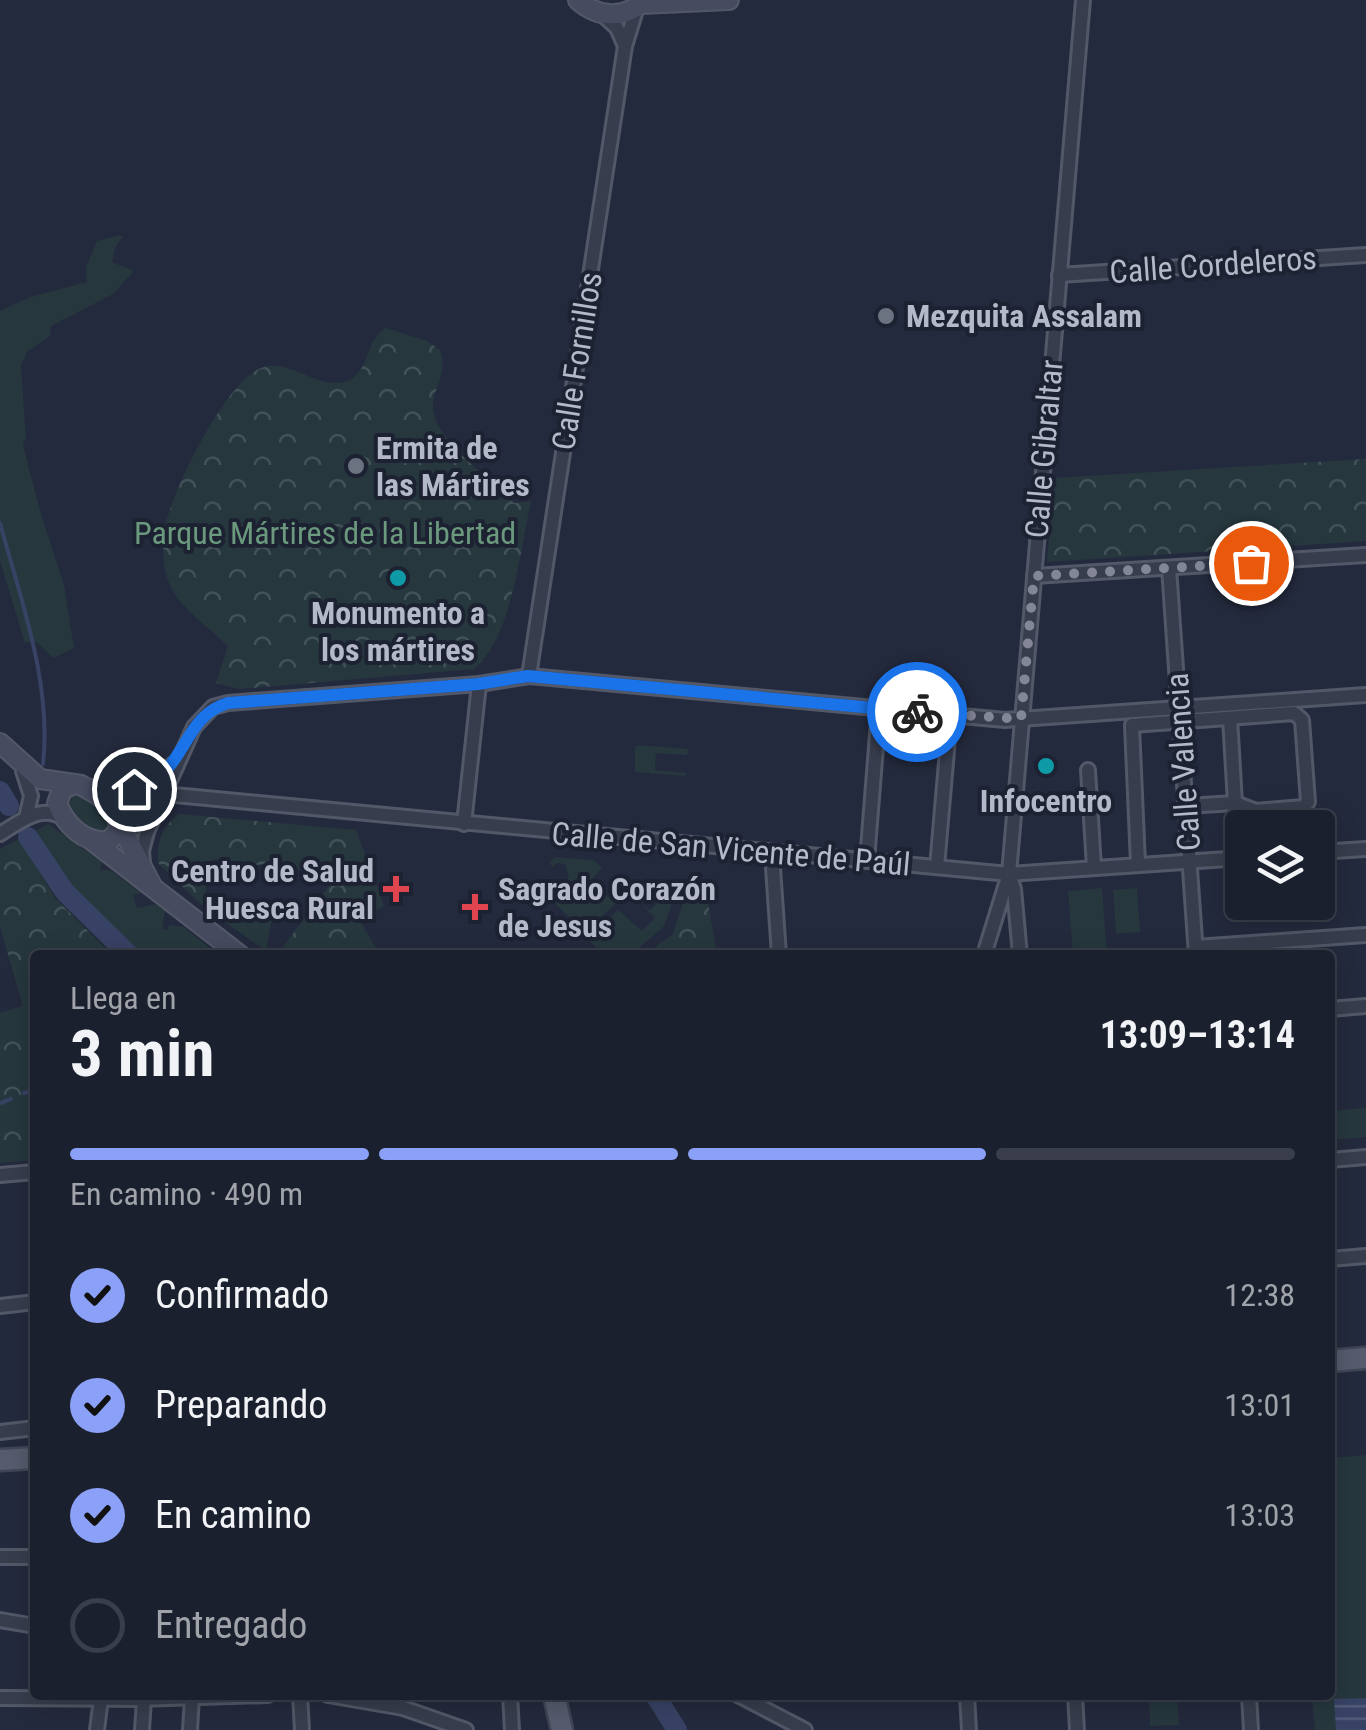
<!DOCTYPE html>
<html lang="es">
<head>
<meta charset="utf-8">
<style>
	:root { --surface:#1b202e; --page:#282d3a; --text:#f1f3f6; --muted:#a0a3aa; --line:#393e4a; --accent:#8ba0f7 }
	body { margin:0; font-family:"Roboto Condensed",sans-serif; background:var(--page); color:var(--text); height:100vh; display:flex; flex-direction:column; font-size:38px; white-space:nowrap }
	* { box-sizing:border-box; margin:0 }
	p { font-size:32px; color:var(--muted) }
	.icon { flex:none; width:55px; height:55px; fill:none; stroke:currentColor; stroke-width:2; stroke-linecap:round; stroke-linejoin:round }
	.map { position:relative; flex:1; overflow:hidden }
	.details { position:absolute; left:30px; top:950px; width:1305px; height:750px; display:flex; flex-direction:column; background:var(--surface); border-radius:10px; box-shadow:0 5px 25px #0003,0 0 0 2px var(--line) }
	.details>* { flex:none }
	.fabs { position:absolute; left:1225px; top:810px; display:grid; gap:20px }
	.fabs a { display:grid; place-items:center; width:110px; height:110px; border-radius:10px; background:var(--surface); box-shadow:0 5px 25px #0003,0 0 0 2px var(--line); font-size:50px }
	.pin { position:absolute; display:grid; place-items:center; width:85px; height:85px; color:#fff; margin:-42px; border:5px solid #fff; border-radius:50%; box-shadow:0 2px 10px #0007 }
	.courier { position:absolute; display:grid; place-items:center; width:100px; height:100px; margin:-50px; border:8px solid #1a73e8; border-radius:50%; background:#fff; color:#222; box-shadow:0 2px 12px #0007 }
	.headline em { font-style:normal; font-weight:700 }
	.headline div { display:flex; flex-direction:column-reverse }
	.headline { display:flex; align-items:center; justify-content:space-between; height:170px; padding:0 40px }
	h1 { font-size:65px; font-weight:700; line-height:75px }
	.bar { display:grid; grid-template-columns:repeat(4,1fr); gap:15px 10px; align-content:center; height:120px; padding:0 40px }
	.bar i { height:12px; border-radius:8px; background:var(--line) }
	.bar .active { background:var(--accent) }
	.bar p { grid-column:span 4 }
	ol { padding:0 40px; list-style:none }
	li { display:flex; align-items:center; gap:30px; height:110px }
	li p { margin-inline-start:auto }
	li .icon { padding:10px; border-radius:50%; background:var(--accent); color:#111; stroke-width:4 }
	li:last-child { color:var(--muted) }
	li i { width:55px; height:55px; border:5px solid var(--line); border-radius:50% }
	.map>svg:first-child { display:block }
	.green { fill:#26373e }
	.park { fill:url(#park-crowns) }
	.water { fill:url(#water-rules) }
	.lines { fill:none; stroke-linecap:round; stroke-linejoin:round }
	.stream { stroke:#384264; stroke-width:4 }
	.river { stroke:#384264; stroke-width:20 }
	.street-casing { stroke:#535868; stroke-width:18 }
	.secondary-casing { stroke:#535868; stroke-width:22 }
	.primary-casing { stroke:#414656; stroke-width:25 }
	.street { stroke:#383d4d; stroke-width:12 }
	.secondary { stroke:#464b60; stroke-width:18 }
	.primary { stroke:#565b6d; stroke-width:20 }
	.done { stroke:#828697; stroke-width:10; stroke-dasharray:0 18 }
	.route { stroke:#1a73e8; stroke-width:12 }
	.worship-dot { fill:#6b7280; stroke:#1d2232; stroke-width:4 }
	.culture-dot { fill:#0f9aa8; stroke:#1d2232; stroke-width:4 }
	.health-dot { fill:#e0444e; stroke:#1d2232; stroke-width:4 }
	.labels { text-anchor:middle; stroke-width:8; stroke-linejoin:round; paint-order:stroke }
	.street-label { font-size:32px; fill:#b4b8c8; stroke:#1d2232 }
	.poi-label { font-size:32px; font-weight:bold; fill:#b4b8c8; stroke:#1d2232; text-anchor:start }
	.park-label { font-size:32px; fill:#6b997e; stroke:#1d2232 }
</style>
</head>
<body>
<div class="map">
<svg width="1366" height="1730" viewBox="0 0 1366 1730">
	<defs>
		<pattern id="park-crowns" width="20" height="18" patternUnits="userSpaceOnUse" patternTransform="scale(2.5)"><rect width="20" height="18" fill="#26373e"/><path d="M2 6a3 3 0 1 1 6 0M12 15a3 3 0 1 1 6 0" fill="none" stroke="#435258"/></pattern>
		<pattern id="water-rules" width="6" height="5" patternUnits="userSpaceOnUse" patternTransform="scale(2.5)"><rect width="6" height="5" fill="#384264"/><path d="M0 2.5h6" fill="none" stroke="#525b79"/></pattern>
	</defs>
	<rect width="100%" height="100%" fill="#242a3d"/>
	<g class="green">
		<polygon points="116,236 123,236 115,248 112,262 134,271 113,294 51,326 50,336 27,352 21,366 26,438 23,445 40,511 64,585 74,648 54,658 35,641 25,643 0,561 0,311 30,297 87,282 86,267 97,241"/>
		<polygon points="638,745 688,749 687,755 656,753 655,770 686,773 685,776 635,772 635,747"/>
		<polygon points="70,791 90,795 113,819 111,832 98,835 70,816 64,798"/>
		<polygon points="113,798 153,799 138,832 131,831"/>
		<polygon points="48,824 102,862 100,870 110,870 141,893 133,895 137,908 155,904 165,911 162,929 168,930 169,925 184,927 218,955 140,955 71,887 35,831"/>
		<polygon points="555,857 593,860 602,868 591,880 615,904 585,932 545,894 553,886 558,891 569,877 565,864 557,863 553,867 549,863"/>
		<polygon points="1102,888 1107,955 1073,955 1068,891"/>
		<polygon points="1137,888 1140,932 1116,934 1113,890"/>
		<polygon points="664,897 672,903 664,926 631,955 603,955 588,939 618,910 642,931 655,918 642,905 650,910"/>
		<polygon points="205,908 272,918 266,951"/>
		<polygon points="1366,1108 1366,1137 1330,1140 1330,1111"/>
		<polygon points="1366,1455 1366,1730 1315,1730 1312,1695 1330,1695 1330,1458"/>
		<polygon points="1149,1695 1177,1695 1179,1725 1150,1726"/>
	</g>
	<g class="park">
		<path d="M 386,328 L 427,341 L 440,350 C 449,377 431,388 433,410 C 435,438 494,483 514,503 L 531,501 C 520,549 512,638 474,669 L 240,689 L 216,683 L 228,646 C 210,628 180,608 170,585 C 163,571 162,547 164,532 C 169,496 225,383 259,369 C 289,355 316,392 347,381 C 369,374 366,338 386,328 Z"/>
		<polygon points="1366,459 1366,541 1047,562 1054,478"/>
		<path d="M 179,814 L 356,830 L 384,906 L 360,921 L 380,955 L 277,955 L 337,875 L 213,859 L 210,872 L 207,872 L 205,908 L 159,864 C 155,843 162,827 179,814 Z"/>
		<polygon points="19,839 56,899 112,955 35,955 35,1160 0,1163 0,1013 23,1006 0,927 0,849"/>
		<polygon points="704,880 717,955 644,955 673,934 688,887"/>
	</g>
	<polygon class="water" points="1366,1698 1366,1730 1336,1730 1334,1699"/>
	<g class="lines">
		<g class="stream">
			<path d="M 0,523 C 21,600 52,684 43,764"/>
			<polyline points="24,1093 35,1090"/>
			<polyline points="1,1103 11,1099"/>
		</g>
		<g class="river">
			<polyline points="0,791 9,806"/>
			<polyline points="28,837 65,892 129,955"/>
			<polyline points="655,1695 677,1730"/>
		</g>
		<g class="street-casing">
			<g id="street">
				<polyline points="603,15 617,28 625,46"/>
				<polyline points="1059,275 1366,255"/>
				<polyline points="1169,568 1196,955"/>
				<polyline points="1034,576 1366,555"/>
				<polyline points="529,676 625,46 637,7"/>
				<polyline points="1230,718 1235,803"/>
				<polyline points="1088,770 1094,867"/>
				<polyline points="23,771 31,796 26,818"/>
				<polyline points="90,787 1009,874 1242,858"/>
				<polyline points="136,789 156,782 172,765"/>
				<polyline points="464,824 479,684"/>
				<path d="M 0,834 C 21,821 42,803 65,819"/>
				<polyline points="1318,852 1366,849"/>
				<polyline points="772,853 779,955"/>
				<polyline points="867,861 879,709"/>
				<polyline points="143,863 142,851 147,832 194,727 213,707 228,703 479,684 529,676 1005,720 1366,695"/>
				<polyline points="1138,864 1132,725 1294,713 1302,720 1308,802 1303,807 1256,811 1235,803 1186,806"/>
				<polyline points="937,867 950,716"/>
				<polyline points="1009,874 1014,889 1020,955"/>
				<polyline points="1196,947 1366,935"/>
				<polyline points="984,955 1009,874 1083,0"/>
				<polyline points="1330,1009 1366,1006"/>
				<polyline points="1330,1160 1366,1157"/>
				<polyline points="0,1175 35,1172"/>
				<polyline points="1330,1259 1366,1256"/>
				<polyline points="0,1306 35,1302"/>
				<polyline points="0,1432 35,1428"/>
				<polyline points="0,1557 35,1557"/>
				<polyline points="0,1620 35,1626"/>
				<polyline points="300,1695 302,1730"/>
				<polyline points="328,1695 403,1708 466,1730"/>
				<polyline points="510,1695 512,1730"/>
				<polyline points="738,1695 805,1730"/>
				<polyline points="967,1695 969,1730"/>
				<polyline points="1075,1695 1077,1730"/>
				<polyline points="1249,1695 1251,1730"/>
				<polyline points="0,1698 138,1699 268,1695"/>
				<polyline points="97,1730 101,1699"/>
				<polyline points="142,1730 144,1699"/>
				<polyline points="190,1730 192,1697"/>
			</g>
		</g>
		<g class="secondary-casing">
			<g id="secondary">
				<path d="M 578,0 C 598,18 625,20 644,0"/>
				<polyline points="640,4 729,0"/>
				<polyline points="0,743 40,779 81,785 108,801 152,886"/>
				<path d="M 74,784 L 62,790 L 57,803 C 65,825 85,844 109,841 L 119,830 L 118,817"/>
				<polyline points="90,839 240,955"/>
			</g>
		</g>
		<g class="primary-casing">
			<g id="primary">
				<polyline points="1330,1361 1366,1358"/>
				<polyline points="0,1460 35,1458"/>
				<polyline points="554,1695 562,1730"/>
			</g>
		</g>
		<use href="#street" class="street"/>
		<use href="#secondary" class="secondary"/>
		<use href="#primary" class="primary"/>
	</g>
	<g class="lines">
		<polyline class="done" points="917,712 1021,719 1034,576 1251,563"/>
		<path class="route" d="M 134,789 C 187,776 180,717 228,703 L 478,684 L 528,676 L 917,712"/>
	</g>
	<g class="worship-dot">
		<circle cx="886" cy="316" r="10"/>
		<circle cx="356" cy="466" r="10"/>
	</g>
	<g class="culture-dot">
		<circle cx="398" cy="578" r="10"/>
		<circle cx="1046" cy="766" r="10"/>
	</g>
	<g class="health-dot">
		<path d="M391 874h10v10h10v10h-10v10h-10v-10h-10v-10h10z"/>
		<path d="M470 892h10v10h10v10h-10v10h-10v-10h-10v-10h10z"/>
	</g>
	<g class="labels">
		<g class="street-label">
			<text transform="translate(1213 265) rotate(-4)" y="11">Calle Cordeleros</text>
			<text transform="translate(577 361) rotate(-81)" y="11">Calle Fornillos</text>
			<text transform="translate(1044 449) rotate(-85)" y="11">Calle Gibraltar</text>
			<text transform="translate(1183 762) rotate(-94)" y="11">Calle Valencia</text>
			<text transform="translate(731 849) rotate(5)" y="11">Calle de San Vicente de Paúl</text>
		</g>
		<g class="poi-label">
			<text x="906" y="327">Mezquita Assalam</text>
			<text x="376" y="459">Ermita de<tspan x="376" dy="37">las Mártires</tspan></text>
			<text x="398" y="624" text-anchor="middle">Monumento a<tspan x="398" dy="37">los mártires</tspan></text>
			<text x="1046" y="812" text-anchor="middle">Infocentro</text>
			<text x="374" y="882" text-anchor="end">Centro de Salud<tspan x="374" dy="37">Huesca Rural</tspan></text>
			<text x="498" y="900">Sagrado Corazón<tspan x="498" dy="37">de Jesus</tspan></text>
		</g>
		<g class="park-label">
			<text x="325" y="544">Parque Mártires de la Libertad</text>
		</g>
	</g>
</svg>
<div class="fabs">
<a><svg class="icon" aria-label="layers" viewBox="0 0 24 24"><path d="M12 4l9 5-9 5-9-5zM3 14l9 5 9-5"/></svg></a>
</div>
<div class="pin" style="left:1251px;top:563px;background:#ea580c"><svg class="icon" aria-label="bag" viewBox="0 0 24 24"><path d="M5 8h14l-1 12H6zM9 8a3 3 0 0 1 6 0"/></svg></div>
<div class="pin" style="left:134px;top:789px;background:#1f2937"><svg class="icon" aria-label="home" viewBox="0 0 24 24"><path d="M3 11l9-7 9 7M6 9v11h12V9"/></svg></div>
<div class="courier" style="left:917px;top:712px"><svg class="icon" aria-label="bike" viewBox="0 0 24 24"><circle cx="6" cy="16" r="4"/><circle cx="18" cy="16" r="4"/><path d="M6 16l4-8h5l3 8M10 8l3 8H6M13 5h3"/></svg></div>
<section class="details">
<div class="headline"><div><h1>3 min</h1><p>Llega en</p></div><em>13:09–13:14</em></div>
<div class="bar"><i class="active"></i><i class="active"></i><i class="active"></i><i></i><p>En camino · 490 m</p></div>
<ol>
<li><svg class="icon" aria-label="check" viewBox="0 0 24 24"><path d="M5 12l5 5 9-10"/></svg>Confirmado<p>12:38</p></li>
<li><svg class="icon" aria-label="check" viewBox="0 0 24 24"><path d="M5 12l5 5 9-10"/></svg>Preparando<p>13:01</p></li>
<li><svg class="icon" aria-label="check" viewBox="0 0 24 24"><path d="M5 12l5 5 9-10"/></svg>En camino<p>13:03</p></li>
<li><i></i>Entregado</li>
</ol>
</section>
</div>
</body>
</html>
